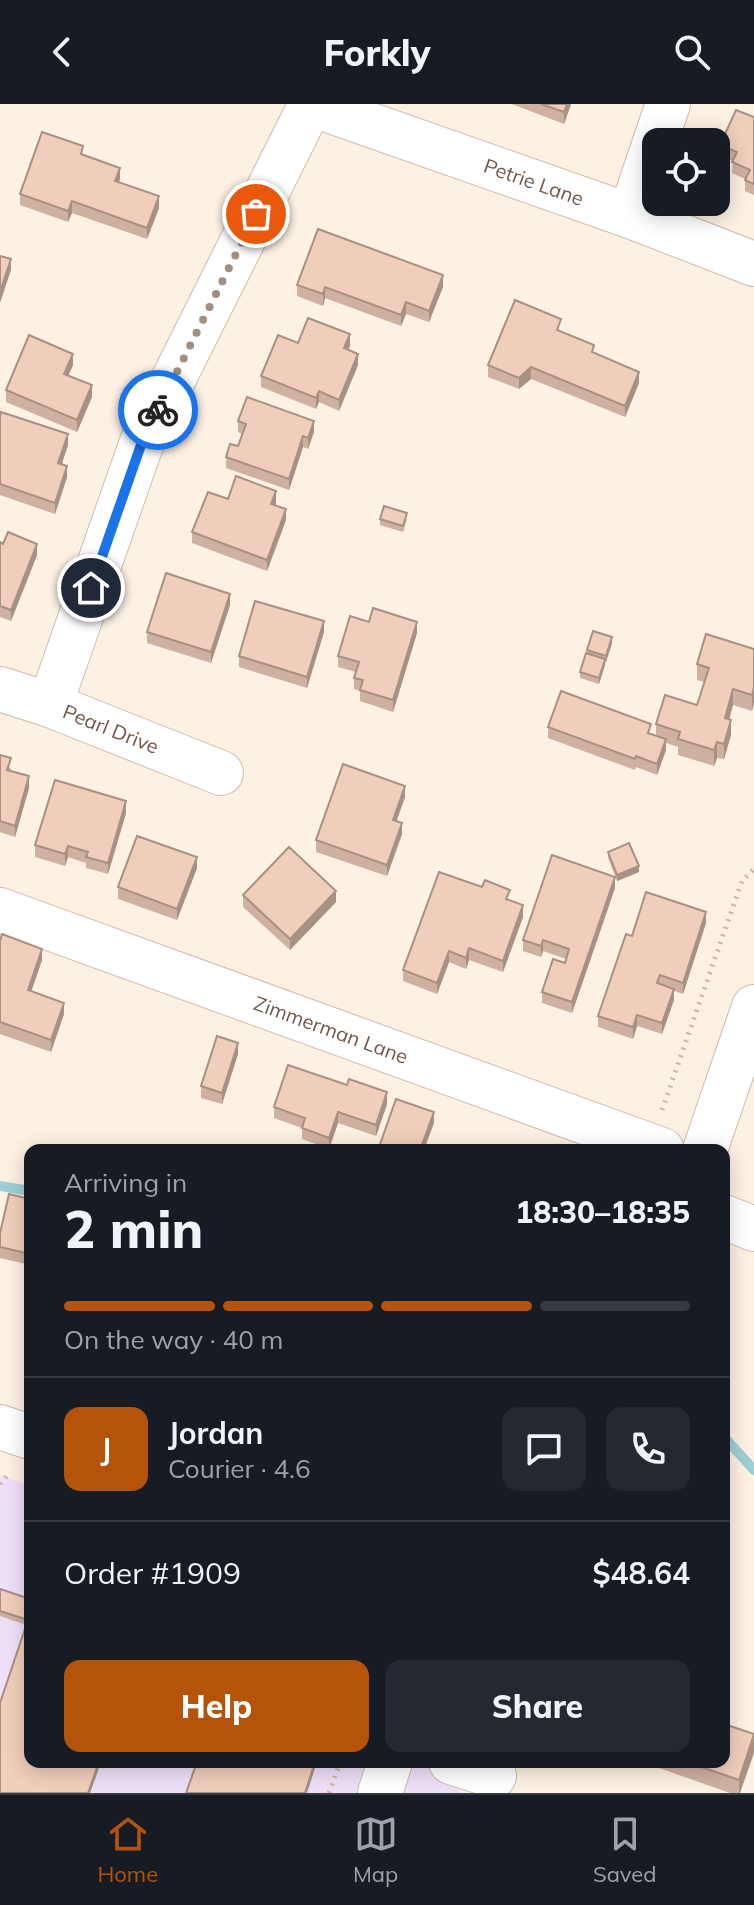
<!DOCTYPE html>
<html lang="en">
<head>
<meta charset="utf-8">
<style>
	:root { --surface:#171b24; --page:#242831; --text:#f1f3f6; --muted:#9ea1a6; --line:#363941; --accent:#b45309 }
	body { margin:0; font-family:Mulish,sans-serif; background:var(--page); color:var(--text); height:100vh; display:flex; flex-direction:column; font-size:30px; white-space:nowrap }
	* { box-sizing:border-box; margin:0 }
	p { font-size:26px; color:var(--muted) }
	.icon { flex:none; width:44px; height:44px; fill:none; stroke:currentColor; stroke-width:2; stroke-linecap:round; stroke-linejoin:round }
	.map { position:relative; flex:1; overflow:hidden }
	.details { position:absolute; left:24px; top:1040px; width:706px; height:624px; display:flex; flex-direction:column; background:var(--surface); border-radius:16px; box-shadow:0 4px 20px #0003 }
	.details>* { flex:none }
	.buttons { position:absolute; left:642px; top:24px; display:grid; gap:16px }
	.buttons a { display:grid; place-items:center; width:88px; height:88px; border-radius:16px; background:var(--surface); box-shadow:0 4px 20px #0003; font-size:40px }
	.pin { position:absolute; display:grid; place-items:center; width:68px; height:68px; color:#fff; margin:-34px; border:4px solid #fff; border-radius:50%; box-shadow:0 2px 8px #0007 }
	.courier { position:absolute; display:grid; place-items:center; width:80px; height:80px; margin:-40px; border:6px solid #1a73e8; border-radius:50%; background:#fff; color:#222; box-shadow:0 2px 10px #0007 }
	.headline em { font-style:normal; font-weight:800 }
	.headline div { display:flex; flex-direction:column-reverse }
	.headline { display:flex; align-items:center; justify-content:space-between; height:136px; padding:0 40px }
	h1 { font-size:52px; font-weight:800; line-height:60px }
	.bar { display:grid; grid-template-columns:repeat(4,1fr); gap:12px 8px; align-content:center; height:96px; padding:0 40px }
	.bar i { height:10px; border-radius:6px; background:var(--line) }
	.bar .on { background:var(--accent) }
	.bar p { grid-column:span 4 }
	.line { display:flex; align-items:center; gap:20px; padding:0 40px; border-top:2px solid var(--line) }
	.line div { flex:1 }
	.round { display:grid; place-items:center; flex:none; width:84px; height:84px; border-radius:16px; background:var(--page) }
	.primary-button { display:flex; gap:16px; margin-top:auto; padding:16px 40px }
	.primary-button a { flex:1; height:92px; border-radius:16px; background:var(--accent); color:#fff; font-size:32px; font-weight:800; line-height:92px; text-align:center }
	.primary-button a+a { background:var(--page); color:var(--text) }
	header { display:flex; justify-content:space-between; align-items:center; height:104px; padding:0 40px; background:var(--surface); font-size:36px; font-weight:800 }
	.dock { display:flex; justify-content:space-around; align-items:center; height:112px; border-top:2px solid var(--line); background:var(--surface); font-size:22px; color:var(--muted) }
	.dock a { display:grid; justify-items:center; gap:4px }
	.dock .on { color:var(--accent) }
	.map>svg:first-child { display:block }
	.education { fill:#eee0f8 }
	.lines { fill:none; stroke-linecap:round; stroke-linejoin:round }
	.stream { stroke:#9ecfd6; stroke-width:10 }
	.minor-casing { stroke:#cfbbad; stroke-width:46 }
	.path { stroke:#d5b29e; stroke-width:5; stroke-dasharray:2 6; stroke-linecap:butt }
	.minor { stroke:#fff; stroke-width:44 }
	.wall { fill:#ceb1a1 }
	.shaded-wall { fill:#a89083 }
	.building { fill:#f0cebb; stroke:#a89083; stroke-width:2 }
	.done { stroke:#a38d7f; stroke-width:8; stroke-dasharray:0 14.4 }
	.route { stroke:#1a73e8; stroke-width:10 }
	.labels { text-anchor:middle; stroke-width:6; stroke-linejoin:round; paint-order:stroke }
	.street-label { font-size:20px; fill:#735749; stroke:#fff5e9 }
</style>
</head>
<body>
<header><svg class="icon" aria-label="back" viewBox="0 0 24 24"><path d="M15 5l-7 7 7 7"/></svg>Forkly<svg class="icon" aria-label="search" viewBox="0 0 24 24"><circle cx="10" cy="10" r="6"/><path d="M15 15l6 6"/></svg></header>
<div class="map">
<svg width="754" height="1689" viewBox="0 0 754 1689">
	<rect width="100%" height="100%" fill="#fcf1e3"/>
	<polygon class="education" points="0,1371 30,1382 30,1658 471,1658 460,1689 0,1689"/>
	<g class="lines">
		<g class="stream">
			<polyline points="0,1082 30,1087"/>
			<polyline points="724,1333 754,1366"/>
		</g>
		<g class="minor-casing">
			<g id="minor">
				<path id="s1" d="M 311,0 L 630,112 L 754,160"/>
				<polyline points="630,112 668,0"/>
				<path id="s2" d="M 0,585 L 50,601 L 221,669"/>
				<polyline points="50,601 142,338 311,0"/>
				<path id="s3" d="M 0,806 L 662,1046"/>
				<polyline points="705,1046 754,903"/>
				<polyline points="724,1113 754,1125"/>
				<polyline points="0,1323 30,1333"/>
				<polyline points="451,1658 494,1672"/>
				<polyline points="380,1689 390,1658"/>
			</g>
		</g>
		<g class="path">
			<polyline points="662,1006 742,777 754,765"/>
			<polyline points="0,1380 10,1368"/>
			<polyline points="329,1689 340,1658"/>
		</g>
		<use href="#minor" class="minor"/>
	</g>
	<g class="wall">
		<polygon points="512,0 571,0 564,20"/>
		<polygon points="754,13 754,91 745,87 745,75 732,69 733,57 720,52 720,41"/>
		<polygon points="83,51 120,75 118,78 159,104 147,135 72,109 68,118 20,101 20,90"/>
		<polygon points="297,181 443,183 429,218 406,210 401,222 325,194 323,202 297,192"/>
		<polygon points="561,226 561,227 639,279 625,313 531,275 519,285 488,273 488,261"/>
		<polygon points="298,239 350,242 348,246 358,261 339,307 319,298 316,305 261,283 261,272"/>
		<polygon points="73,261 68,272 92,293 77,328 6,298 6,286"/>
		<polygon points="0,312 68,341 62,360 67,373 55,410 0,391"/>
		<polygon points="238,317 314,328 308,345 303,343 289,386 226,364 226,353 238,342 242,330 238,328"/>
		<polygon points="228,395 276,399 275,402 286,416 267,467 192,439 192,428"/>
		<polygon points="380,415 407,415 403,428 380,421"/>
		<polygon points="0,438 37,451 11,517 0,513"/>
		<polygon points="230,501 211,559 147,539 147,528"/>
		<polygon points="369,518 417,529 393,608 360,597 360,587 354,585 354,574 356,568 338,563 338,552"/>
		<polygon points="324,528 307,584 239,563 239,552"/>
		<polygon points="612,539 599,580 580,574 580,568 587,546"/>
		<polygon points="754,545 752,607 733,601 729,615 731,631 724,655 717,654 714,662 678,651 678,643 666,639 666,646 657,671 636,663 635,666 548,634 548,623 651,630 656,632 656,620 697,601 704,578 697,576 697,560"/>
		<polygon points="0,651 11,665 10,667 29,684 15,733 0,728"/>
		<polygon points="405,693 396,717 402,730 387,772 316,748 316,736"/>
		<polygon points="126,709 108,770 86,764 86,759 68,753 65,762 35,753 35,741"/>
		<polygon points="608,748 639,768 617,777 608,754"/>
		<polygon points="197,764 177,816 118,795 118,783"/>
		<polygon points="615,784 572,909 542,899 542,888 565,859 566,855 543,847 541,853 523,847 523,836"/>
		<polygon points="243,791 336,798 290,846 243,803"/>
		<polygon points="510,797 523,813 503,868 469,856 466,865 449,858 437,890 403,877 403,866"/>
		<polygon points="706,819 683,890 674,887 674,896 662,930 637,922 633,935 598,923 598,912 632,832"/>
		<polygon points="0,837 42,856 31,887 64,910 51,948 0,930"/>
		<polygon points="238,950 222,1000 201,994 201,982"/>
		<polygon points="387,1000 376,1032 338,1019 329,1045 302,1035 302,1024 274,1014 274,1003"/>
		<polygon points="30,1095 30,1161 0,1154 0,1129"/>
		<polygon points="0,1485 30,1495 101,1658 90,1689 0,1689 26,1521 0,1512"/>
		<polygon points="754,1630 740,1689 730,1689 642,1658 724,1658"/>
	</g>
	<g class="shaded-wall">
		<polygon points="567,0 571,0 564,20 564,8"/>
		<polygon points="120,64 120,75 115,88 115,77"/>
		<polygon points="159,92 159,104 147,135 147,124"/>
		<polygon points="72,97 72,109 68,118 68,107"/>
		<polygon points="11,155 11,166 0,199 0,188"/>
		<polygon points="443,171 443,183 429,218 429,207"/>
		<polygon points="325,183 325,194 323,202 323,190"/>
		<polygon points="406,198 406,210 401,222 401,211"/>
		<polygon points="350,230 350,242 344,255 344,244"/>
		<polygon points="73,250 73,261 64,281 64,270"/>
		<polygon points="358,250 358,261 339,307 339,296"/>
		<polygon points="531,263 531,275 519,285 519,274"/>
		<polygon points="639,268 639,279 625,313 625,302"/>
		<polygon points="92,281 92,293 77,328 77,316"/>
		<polygon points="319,287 319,298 316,305 316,294"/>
		<polygon points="314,317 314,328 308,345 308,334"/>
		<polygon points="68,330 68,341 58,370 58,359"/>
		<polygon points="303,332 303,343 289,386 289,375"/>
		<polygon points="67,362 67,373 55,410 55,399"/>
		<polygon points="276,387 276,399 271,411 271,400"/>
		<polygon points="286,405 286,416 267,467 267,456"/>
		<polygon points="37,440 37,451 11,517 11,506"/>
		<polygon points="230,490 230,501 211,559 211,548"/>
		<polygon points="324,517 324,528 307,584 307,573"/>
		<polygon points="417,518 417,529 393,608 393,596"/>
		<polygon points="612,533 612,539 606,558 606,552"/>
		<polygon points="605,555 605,561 599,580 599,574"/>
		<polygon points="754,583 754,599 752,607 752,591"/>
		<polygon points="733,585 733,601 725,630 725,614"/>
		<polygon points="731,616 731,631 724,655 724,640"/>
		<polygon points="666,635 666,646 657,671 657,660"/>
		<polygon points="717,638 717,654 714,662 714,646"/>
		<polygon points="29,672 29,684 15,733 15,722"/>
		<polygon points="405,682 405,693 393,727 393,716"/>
		<polygon points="126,697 126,709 108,770 108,759"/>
		<polygon points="402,719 402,730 387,772 387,761"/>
		<polygon points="68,742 68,753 65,762 65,750"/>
		<polygon points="197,753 197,764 177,816 177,805"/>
		<polygon points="639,762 639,768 617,777 617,771"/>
		<polygon points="615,773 615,784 572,909 572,898"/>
		<polygon points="336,787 336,798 290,846 290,835"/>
		<polygon points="523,801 523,813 503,868 503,857"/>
		<polygon points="706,808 706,819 683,890 683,879"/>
		<polygon points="543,836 543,847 541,853 541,842"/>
		<polygon points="469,844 469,856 466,865 466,854"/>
		<polygon points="42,845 42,856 28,897 28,886"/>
		<polygon points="449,847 449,858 437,890 437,879"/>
		<polygon points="674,885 674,896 662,930 662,919"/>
		<polygon points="64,899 64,910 51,948 51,936"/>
		<polygon points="637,911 637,922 633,935 633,923"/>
		<polygon points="238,939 238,950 222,1000 222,989"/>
		<polygon points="387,988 387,1000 376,1032 376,1021"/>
		<polygon points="338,1008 338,1019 329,1045 329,1034"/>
		<polygon points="434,1008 434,1019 424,1046 420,1046"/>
		<polygon points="754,1633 754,1649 740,1689 739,1689 739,1676"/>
		<polygon points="99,1658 101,1658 90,1689 88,1689"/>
		<polygon points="315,1658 317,1658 307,1689 305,1689"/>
	</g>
	<g class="building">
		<polygon points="541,0 567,0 564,8"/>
		<polygon points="736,6 754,13 754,80 745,76 750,66 732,58 737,48 720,41"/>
		<polygon points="42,28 83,42 81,50 120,64 115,77 159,92 147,124 72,97 68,107 20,90"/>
		<polygon points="318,125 443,171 429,207 406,198 401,211 325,183 323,190 297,181"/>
		<polygon points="0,152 11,155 0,188"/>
		<polygon points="515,196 561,215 557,226 594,241 592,248 639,268 625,302 531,263 519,274 488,261"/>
		<polygon points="308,214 350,230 344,244 358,250 339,296 319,287 316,294 261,272 278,231 298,239"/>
		<polygon points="29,231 73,250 64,270 92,281 77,316 6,286"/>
		<polygon points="247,293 314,317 308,334 303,332 289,375 226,353 230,340 238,342 246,320 238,317"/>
		<polygon points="1,308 68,330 58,359 67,362 55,399 0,380 0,312"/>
		<polygon points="236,372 276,387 271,400 286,405 267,456 192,428 208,388 228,395"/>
		<polygon points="384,402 407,409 403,422 380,415"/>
		<polygon points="8,428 37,440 11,506 0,502 0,438 3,440"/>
		<polygon points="166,469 230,490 211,548 147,528"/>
		<polygon points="255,497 324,517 307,573 239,552"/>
		<polygon points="373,504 417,518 393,596 360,586 363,576 354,574 359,558 338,552 350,512 369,518"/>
		<polygon points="593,527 612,533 606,552 587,546"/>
		<polygon points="706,530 754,545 754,583 752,591 733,585 725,614 731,616 724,640 717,638 714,646 678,635 680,628 656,620 665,591 697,601 709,564 697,560"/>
		<polygon points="586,549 605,555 599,574 580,568"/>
		<polygon points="561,587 651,620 648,629 666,635 657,660 636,652 635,655 548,623"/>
		<polygon points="0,651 11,654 7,666 29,672 15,722 0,717"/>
		<polygon points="343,660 405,682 393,716 402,719 387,761 316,736"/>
		<polygon points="55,676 126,697 108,759 86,753 88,748 68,742 65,750 35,741"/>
		<polygon points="137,732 197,753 177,805 118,783"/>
		<polygon points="629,739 639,762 617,771 608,748"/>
		<polygon points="289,743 336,787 290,835 243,791"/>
		<polygon points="552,751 615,773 572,898 542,888 553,855 565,859 569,845 543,836 541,842 523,836"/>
		<polygon points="439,768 482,783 485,776 510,786 506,795 523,801 503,857 469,844 466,854 449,847 437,879 403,866"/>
		<polygon points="646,788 706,808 683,879 660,871 657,879 674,885 662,919 637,911 633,923 598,912 626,830 632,832"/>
		<polygon points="2,830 42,845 28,886 64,899 51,936 0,918 0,837"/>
		<polygon points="217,932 238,939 222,989 201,982"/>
		<polygon points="288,961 347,981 349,975 387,988 376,1021 338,1008 329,1034 302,1024 305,1014 274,1003"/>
		<polygon points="396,995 434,1008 420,1046 378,1046"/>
		<polygon points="9,1090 30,1095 30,1150 0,1143 0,1129"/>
		<polygon points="0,1485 30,1495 30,1658 99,1658 88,1689 0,1689 0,1599 28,1516 0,1507"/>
		<polygon points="724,1620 754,1630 739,1676 687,1658 724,1658"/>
		<polygon points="197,1658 315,1658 305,1689 186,1689"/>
	</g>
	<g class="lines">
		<polyline class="done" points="158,306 256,110"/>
		<polyline class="route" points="91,484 142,338 158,306"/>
	</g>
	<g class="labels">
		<g class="street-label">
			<text dy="7" stroke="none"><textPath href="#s1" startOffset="236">Petrie Lane</textPath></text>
			<text dy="7" stroke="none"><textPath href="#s2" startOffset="118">Pearl Drive</textPath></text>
			<text dy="7" stroke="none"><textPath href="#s3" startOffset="352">Zimmerman Lane</textPath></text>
		</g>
	</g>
</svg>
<div class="buttons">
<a><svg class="icon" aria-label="locate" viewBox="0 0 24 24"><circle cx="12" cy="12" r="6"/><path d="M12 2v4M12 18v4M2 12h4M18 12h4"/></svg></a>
</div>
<div class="pin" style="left:256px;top:110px;background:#ea580c"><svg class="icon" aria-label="bag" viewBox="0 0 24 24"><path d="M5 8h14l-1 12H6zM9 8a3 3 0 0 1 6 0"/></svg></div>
<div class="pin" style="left:91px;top:484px;background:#1f2937"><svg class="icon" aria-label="home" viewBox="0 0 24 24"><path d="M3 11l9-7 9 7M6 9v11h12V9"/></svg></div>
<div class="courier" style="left:158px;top:306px"><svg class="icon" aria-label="bike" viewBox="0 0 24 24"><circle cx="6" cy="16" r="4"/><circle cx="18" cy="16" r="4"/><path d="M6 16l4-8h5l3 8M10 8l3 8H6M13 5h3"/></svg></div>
<section class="details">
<div class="headline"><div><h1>2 min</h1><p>Arriving in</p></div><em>18:30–18:35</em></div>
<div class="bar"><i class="on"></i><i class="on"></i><i class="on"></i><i></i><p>On the way · 40 m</p></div>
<div class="line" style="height:144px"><b class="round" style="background:var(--accent);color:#fff">J</b><div><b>Jordan</b><p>Courier · 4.6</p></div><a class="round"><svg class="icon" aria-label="chat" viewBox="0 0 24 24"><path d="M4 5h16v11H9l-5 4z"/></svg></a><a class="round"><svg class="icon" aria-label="phone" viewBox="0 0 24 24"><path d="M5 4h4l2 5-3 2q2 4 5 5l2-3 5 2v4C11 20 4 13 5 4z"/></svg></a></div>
<div class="line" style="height:104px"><div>Order #1909</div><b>$48.64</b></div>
<div class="primary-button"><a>Help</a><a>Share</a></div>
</section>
</div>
<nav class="dock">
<a class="on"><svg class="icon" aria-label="home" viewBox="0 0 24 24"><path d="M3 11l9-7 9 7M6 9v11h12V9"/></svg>Home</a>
<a><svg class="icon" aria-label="map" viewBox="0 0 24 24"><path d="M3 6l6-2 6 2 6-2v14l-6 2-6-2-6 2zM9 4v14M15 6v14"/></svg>Map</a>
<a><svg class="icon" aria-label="saved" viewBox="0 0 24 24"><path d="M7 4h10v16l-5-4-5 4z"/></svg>Saved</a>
</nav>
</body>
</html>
